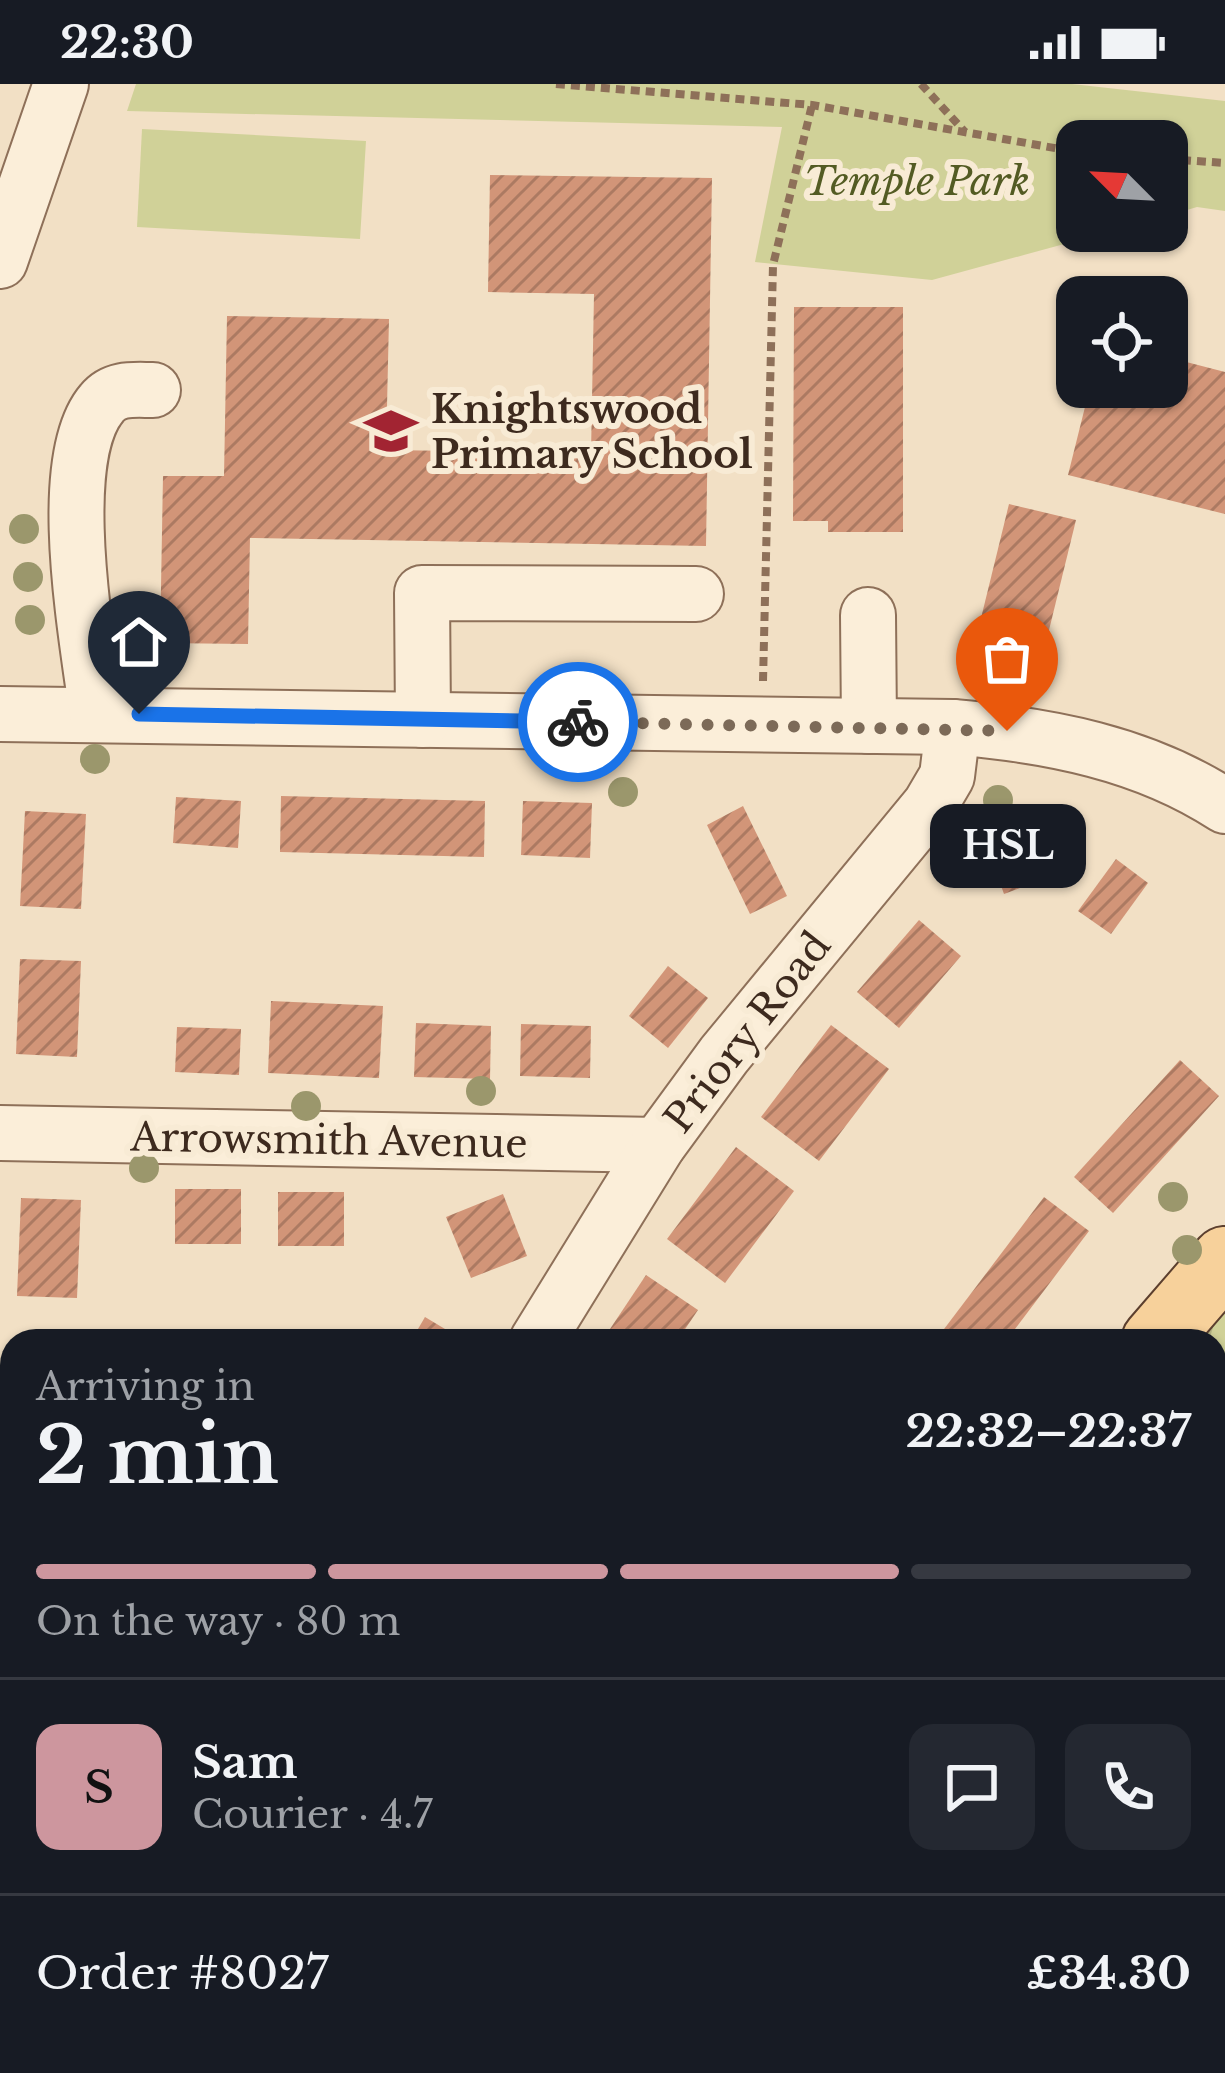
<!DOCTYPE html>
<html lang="en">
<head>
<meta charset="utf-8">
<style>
	:root { --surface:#171b24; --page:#242831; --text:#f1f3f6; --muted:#9ea1a6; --line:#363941; --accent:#cd969e }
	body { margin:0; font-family:"Libre Baskerville",serif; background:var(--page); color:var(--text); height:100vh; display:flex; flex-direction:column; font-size:45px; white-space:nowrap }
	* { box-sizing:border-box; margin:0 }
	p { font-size:39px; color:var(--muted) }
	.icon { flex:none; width:66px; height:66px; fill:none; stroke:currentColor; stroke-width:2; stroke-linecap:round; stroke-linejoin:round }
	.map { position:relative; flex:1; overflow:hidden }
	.side { position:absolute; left:0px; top:1245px; width:1227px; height:744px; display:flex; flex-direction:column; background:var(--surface); border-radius:36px 36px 0 0; box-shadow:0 3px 9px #0004 }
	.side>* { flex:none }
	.needle { width:78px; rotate:294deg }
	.tools { position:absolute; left:1056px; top:36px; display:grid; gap:24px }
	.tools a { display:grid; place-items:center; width:132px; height:132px; border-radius:24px; background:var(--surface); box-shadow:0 3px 9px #0004; font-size:60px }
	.pin { position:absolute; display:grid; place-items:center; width:102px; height:102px; color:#fff; margin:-123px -51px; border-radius:50% 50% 50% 0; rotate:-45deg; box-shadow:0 0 12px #0007 }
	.pin .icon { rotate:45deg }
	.courier { position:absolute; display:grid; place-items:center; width:120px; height:120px; margin:-60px; border:9px solid #1a73e8; border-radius:50%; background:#fff; color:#222; box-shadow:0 3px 15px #0007 }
	.bubble { position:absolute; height:84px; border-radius:24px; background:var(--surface); box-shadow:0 3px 9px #0004; font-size:39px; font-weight:700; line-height:84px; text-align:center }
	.overview em { font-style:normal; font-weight:700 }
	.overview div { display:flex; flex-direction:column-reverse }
	.overview { display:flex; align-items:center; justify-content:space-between; height:204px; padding:0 36px }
	h1 { font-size:78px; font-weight:700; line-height:90px }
	.bar { display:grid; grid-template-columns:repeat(4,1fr); gap:18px 12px; align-content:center; height:144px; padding:0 36px }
	.bar i { height:15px; border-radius:9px; background:var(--line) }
	.bar .selected { background:var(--accent) }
	.bar p { grid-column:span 4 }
	.line { display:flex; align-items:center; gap:30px; padding:0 36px; border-top:3px solid var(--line) }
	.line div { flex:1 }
	.round { display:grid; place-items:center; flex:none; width:126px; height:126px; border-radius:24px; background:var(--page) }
	.status { display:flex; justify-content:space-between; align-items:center; height:84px; padding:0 60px; background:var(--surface); direction:ltr }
	.status svg { height:33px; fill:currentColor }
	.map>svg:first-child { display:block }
	.grass { fill:url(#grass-tufts) }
	.park { fill:#d0d198 }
	.building { fill:url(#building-hatch) }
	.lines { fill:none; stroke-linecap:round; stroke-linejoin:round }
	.minor-casing { stroke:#8e7059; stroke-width:58 }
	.major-casing { stroke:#5c3f2e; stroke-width:70 }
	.path { stroke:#8e7059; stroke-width:8; stroke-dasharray:9 6; stroke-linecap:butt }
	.minor { stroke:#fbeed9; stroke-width:54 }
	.major { stroke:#f7d19b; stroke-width:66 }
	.tree { fill:#9b976c }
	.done { stroke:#7c6a58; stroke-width:12; stroke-dasharray:0 21.6 }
	.route { stroke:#1a73e8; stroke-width:15 }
	.labels { text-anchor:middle; stroke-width:12; stroke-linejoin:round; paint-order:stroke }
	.park-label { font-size:39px; font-style:italic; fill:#535b23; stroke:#f8ebd5 }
	.poi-label { font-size:39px; font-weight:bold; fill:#3d2a1e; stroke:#f8ebd5; text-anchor:start }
	.street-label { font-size:39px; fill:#3d2a1e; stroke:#f8ebd5 }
</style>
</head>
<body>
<div class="status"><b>22:30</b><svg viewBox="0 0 49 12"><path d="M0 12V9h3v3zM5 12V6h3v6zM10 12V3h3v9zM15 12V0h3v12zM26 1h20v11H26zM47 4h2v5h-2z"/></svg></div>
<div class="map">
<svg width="1225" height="1989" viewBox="0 0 1225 1989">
	<defs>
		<pattern id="grass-tufts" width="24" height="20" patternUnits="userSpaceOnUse" patternTransform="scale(3)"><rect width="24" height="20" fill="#d0d198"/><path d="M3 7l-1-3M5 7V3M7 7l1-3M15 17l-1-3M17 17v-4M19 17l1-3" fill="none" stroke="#b4b483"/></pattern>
		<pattern id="building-hatch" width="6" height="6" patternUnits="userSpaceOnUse" patternTransform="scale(3)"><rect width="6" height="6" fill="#d29578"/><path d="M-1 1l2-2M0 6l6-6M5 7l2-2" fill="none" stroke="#ac7a62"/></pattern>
	</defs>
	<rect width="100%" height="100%" fill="#f2e0c5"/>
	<g class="grass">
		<polygon points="1225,1226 1225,1315 1215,1326 1215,1257 1196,1257"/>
		<polygon points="688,1977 769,1977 761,1989 680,1989"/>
	</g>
	<g class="park">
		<polygon points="136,0 1072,0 1225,17 1225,127 1197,123 1167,132 1167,57 1077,57 1077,147 1112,147 932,196 755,178 782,43 127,27"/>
		<polygon points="142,45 366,57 360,155 137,143"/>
	</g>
	<g class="building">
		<polygon points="490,91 712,94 706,462 250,454 248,560 160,559 163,392 224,392 227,232 389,235 386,366 591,369 594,210 488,208"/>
		<polygon points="794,223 903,223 903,448 828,448 828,437 793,437"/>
		<polygon points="1167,273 1225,288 1225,430 1068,391 1090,303 1167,303"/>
		<polygon points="1009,420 1076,436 1038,591 971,575"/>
		<polygon points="281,712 485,717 484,773 280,768"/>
		<polygon points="176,713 241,717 238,764 173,759"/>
		<polygon points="523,717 592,719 590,774 521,771"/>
		<polygon points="743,722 787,812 750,830 707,741"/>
		<polygon points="25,727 86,730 81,825 20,822"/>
		<polygon points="1053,735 1071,785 1004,810 986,760"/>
		<polygon points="1116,775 1148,799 1111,850 1078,827"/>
		<polygon points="919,836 961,872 899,944 857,908"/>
		<polygon points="20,875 81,877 77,973 16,970"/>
		<polygon points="668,882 708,914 668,964 629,932"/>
		<polygon points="271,917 383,922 379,994 268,989"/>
		<polygon points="416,939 491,942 490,995 414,993"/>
		<polygon points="521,940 591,942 590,994 520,992"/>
		<polygon points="831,941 889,985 819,1077 761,1033"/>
		<polygon points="177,943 241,945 239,991 175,988"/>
		<polygon points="1180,976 1219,1012 1113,1129 1074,1093"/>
		<polygon points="736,1063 794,1107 725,1199 667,1155"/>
		<rect x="175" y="1105" width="66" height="55"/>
		<rect x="278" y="1108" width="66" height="54"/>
		<polygon points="503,1110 527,1172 471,1194 446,1133"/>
		<polygon points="1044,1113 1089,1147 1006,1257 935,1257"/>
		<polygon points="21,1114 81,1116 77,1214 17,1212"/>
		<polygon points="646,1191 698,1226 677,1257 602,1257"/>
		<polygon points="425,1233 465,1257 411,1257"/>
		<polygon points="1225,1552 1225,1637 1215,1652 1215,1566"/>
		<polygon points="172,1977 233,1977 220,1989 183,1989"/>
	</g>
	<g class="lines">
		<g class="minor-casing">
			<g id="minor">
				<polyline points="0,177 61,0"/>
				<polyline points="868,531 869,642"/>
				<path d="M 0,630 L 953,643 C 1048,651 1144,669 1225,722"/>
				<path d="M 97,630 C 88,559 53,376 102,319 C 115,303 135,306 153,306"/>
				<polyline points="423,636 422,509 696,510"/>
				<polyline points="0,1049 658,1061"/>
				<polyline points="537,1257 658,1061 724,971 930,721 947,692 953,643"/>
				<polyline points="1215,1916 1225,1922"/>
				<polyline points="0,1944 12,1943"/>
			</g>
		</g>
		<g class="major-casing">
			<g id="major">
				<polyline points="1155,1257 1225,1176"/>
				<polyline points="1215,1370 1225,1357"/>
				<polyline points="648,1989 656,1977"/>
				<polyline points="784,1989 792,1977"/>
			</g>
		</g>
		<g class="path">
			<polyline points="556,0 812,21 1077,68"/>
			<polyline points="921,0 965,48"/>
			<polyline points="1167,75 1225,79"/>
			<polyline points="763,597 773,181 812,21"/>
		</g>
		<use href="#minor" class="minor"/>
		<use href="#major" class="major"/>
	</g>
	<g class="tree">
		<circle cx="24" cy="445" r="15"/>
		<circle cx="28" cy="493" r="15"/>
		<circle cx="30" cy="536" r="15"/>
		<circle cx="95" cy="675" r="15"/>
		<circle cx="623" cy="708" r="15"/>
		<circle cx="998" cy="716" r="15"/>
		<circle cx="481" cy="1007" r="15"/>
		<circle cx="306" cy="1022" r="15"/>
		<circle cx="144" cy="1084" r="15"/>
		<circle cx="1173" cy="1113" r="15"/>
		<circle cx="1187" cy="1166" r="15"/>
	</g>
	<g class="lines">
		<polyline class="done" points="578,638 1007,647"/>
		<polyline class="route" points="139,630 578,638"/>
	</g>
	<defs>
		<g id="school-bare" transform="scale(4.14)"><path d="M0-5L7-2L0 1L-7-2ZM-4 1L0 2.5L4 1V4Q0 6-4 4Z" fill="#a22432" stroke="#f8ebd5" stroke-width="2.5" paint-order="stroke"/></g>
	</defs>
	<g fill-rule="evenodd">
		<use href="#school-bare" x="391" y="347"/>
	</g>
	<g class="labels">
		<g class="park-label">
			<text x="917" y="111">Temple Park</text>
		</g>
		<g class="poi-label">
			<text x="431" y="339">Knightswood<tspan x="431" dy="45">Primary School</tspan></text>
		</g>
		<g class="street-label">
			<text transform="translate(747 948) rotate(-52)" y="14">Priory Road</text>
			<text transform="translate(329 1056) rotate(1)" y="14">Arrowsmith Avenue</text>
		</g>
	</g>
</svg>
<div class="tools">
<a><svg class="needle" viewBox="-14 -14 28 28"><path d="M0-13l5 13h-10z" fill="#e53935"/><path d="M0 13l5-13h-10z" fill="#9ea1a6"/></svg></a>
<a><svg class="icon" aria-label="locate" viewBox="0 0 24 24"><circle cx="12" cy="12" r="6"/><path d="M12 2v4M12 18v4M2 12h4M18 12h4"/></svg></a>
</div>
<div class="pin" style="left:1007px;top:647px;background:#ea580c"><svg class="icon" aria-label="bag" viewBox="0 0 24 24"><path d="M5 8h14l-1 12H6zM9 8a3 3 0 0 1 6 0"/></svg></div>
<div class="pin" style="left:139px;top:630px;background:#1f2937"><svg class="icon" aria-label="home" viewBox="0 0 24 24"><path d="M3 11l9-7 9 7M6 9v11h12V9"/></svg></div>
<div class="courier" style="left:578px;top:638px"><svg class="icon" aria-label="bike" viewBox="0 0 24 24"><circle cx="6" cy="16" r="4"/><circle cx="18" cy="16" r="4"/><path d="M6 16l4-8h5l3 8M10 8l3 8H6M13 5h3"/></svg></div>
<div class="bubble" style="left:930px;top:720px;width:156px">HSL</div>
<section class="side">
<div class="overview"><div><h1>2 min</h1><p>Arriving in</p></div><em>22:32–22:37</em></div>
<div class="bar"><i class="selected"></i><i class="selected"></i><i class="selected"></i><i></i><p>On the way · 80 m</p></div>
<div class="line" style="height:216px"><b class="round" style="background:var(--accent);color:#111">S</b><div><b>Sam</b><p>Courier · 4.7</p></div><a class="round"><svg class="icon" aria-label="chat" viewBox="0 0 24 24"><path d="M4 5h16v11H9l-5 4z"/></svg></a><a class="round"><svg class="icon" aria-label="phone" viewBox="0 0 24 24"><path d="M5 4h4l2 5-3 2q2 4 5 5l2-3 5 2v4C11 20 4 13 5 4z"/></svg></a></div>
<div class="line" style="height:156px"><div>Order #8027</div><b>£34.30</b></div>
</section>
</div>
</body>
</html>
